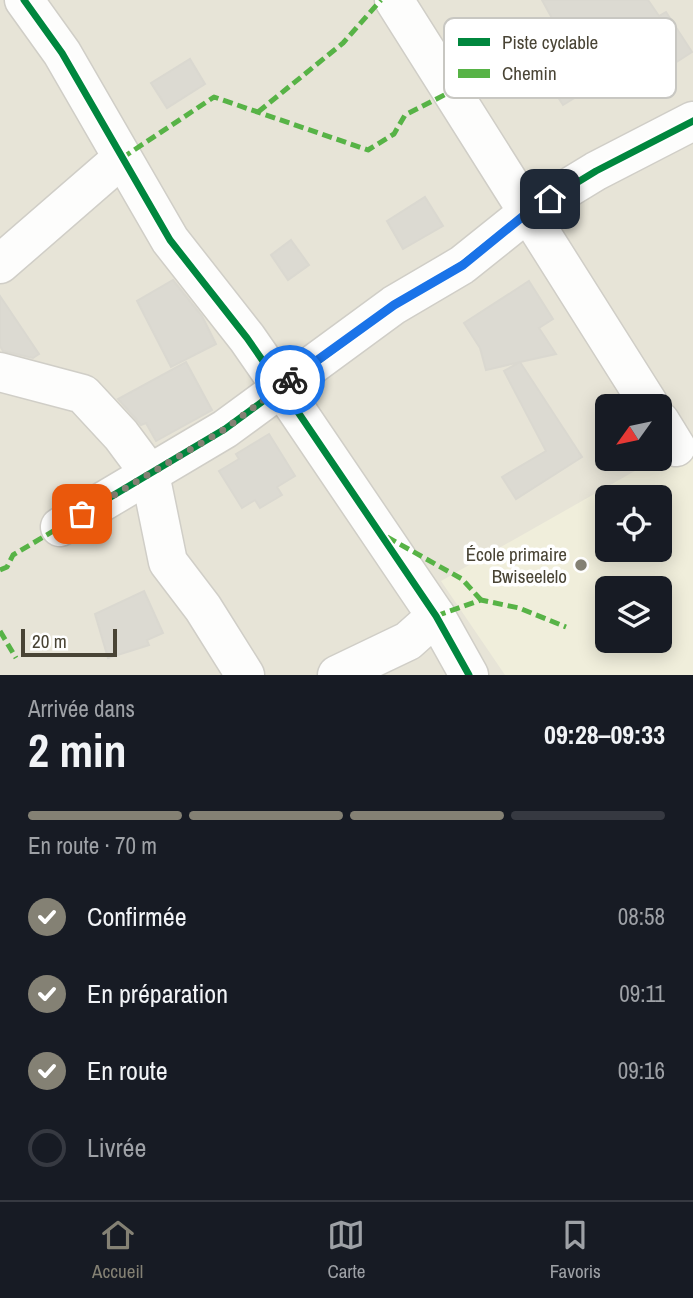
<!DOCTYPE html>
<html lang="fr">
<head>
<meta charset="utf-8">
<style>
	:root { --surface:#171b24; --page:#242831; --text:#f1f3f6; --muted:#9ea1a6; --line:#363941; --accent:#848174 }
	body { margin:0; font-family:"Archivo Narrow",sans-serif; background:var(--page); color:var(--text); height:100vh; display:flex; flex-direction:column; font-size:26px; white-space:nowrap }
	* { box-sizing:border-box; margin:0 }
	p { font-size:23px; color:var(--muted) }
	.icon { flex:none; width:38px; height:38px; fill:none; stroke:currentColor; stroke-width:2; stroke-linecap:round; stroke-linejoin:round }
	.map { position:relative; height:675px; overflow:hidden }
	.drawer { display:flex; flex-direction:column; background:var(--surface); flex:1 }
	.drawer>* { flex:none }
	.needle { width:46px; rotate:237deg }
	.buttons { position:absolute; left:595px; top:394px; display:grid; gap:14px }
	.buttons a { display:grid; place-items:center; width:77px; height:77px; border-radius:10px; background:var(--surface); box-shadow:0 4px 18px #0003; font-size:35px }
	.scale { position:absolute; left:21px; bottom:18px; width:96px; box-sizing:border-box; padding-left:7px; border:4px solid #494435; border-top:0; font-size:19px; line-height:24px; white-space:nowrap; color:#494435; -webkit-text-stroke:5px #fff; paint-order:stroke }
	.pin { position:absolute; display:grid; place-items:center; width:60px; height:60px; color:#fff; margin:-30px; border-radius:14px; box-shadow:0 4px 10px #0006 }
	.courier { position:absolute; display:grid; place-items:center; width:70px; height:70px; margin:-35px; border:5px solid #1a73e8; border-radius:50%; background:#fff; color:#222; box-shadow:0 2px 9px #0007 }
	.overview em { font-style:normal; font-weight:700 }
	.overview div { display:flex; flex-direction:column-reverse }
	.overview { display:flex; align-items:center; justify-content:space-between; height:119px; padding:0 28px }
	h1 { font-size:46px; font-weight:700; line-height:52px }
	.bar { display:grid; grid-template-columns:repeat(4,1fr); gap:10px 7px; align-content:center; height:84px; padding:0 28px }
	.bar i { height:9px; border-radius:5px; background:var(--line) }
	.bar .active { background:var(--accent) }
	.bar p { grid-column:span 4 }
	ol { padding:0 28px; list-style:none }
	li { display:flex; align-items:center; gap:21px; height:77px }
	li p { margin-inline-start:auto }
	li .icon { padding:7px; border-radius:50%; background:var(--accent); color:#fff; stroke-width:4 }
	li:last-child { color:var(--muted) }
	li i { width:38px; height:38px; border:4px solid var(--line); border-radius:50% }
	.tabs { display:flex; justify-content:space-around; align-items:center; height:98px; border-top:2px solid var(--line); background:var(--surface); font-size:19px; color:var(--muted) }
	.tabs a { display:grid; justify-items:center; gap:4px }
	.tabs .active { color:var(--accent) }
	.map>svg:first-child { display:block }
	.residential { fill:#e7e4d7; fill-rule:evenodd }
	.education { fill:#f0eedb; fill-rule:evenodd }
	.building { fill:#dcdad2; stroke:#dad8d0; stroke-width:2 }
	.lines { fill:none; stroke-linecap:round; stroke-linejoin:round }
	.minor-casing { stroke:#d0cec7; stroke-width:41 }
	.minor { stroke:#fdfdfc; stroke-width:38 }
	.quiet { stroke:#57b346; stroke-width:5; stroke-dasharray:10 5; stroke-linecap:butt }
	.cycleway-casing { stroke:#fff; stroke-width:11 }
	.cycleway { stroke:#00873e; stroke-width:7 }
	.done { stroke:#848174; stroke-width:7; stroke-dasharray:0 12.6 }
	.route { stroke:#1a73e8; stroke-width:9 }
	.poi-dot { fill:#848174; stroke:#fff; stroke-width:2.5 }
	.labels { text-anchor:middle; stroke-width:7; stroke-linejoin:round; paint-order:stroke }
	.poi-label { font-size:19px; fill:#494435; stroke:#fff; text-anchor:end }
	.key { fill:#fff; stroke:#c8c7c2; stroke-width:2 }
	.key-label { font-size:19px; fill:#494435 }
</style>
</head>
<body>
<div class="map">
<svg width="693" height="675" viewBox="0 0 693 675">
	<rect width="100%" height="100%" fill="#f2f1ea"/>
	<path class="residential" d="M 0,0 L 693,0 L 693,675 L 0,675 ZM 607,406 L 660,406 L 660,458 L 607,458 ZM 607,497 L 660,497 L 660,550 L 607,550 ZM 607,588 L 660,588 L 660,640 L 607,640 Z"/>
	<path class="education" d="M 693,438 L 693,675 L 505,675 L 441,581 ZM 607,497 L 660,497 L 660,550 L 607,550 ZM 607,588 L 660,588 L 660,640 L 607,640 Z"/>
	<g class="building">
		<polygon points="542,0 648,0 659,16 666,12 692,52 650,79 646,71 626,84 614,74 563,105 547,80 526,94 507,65 559,31"/>
		<polygon points="190,59 205,84 167,108 151,83"/>
		<polygon points="425,197 443,226 403,249 387,221"/>
		<polygon points="291,240 309,265 288,280 271,255"/>
		<polygon points="173,280 202,316 216,344 171,367 137,301"/>
		<polygon points="529,281 553,319 539,328 556,354 520,362 582,457 516,499 502,477 546,451 504,371 520,362 486,370 480,348 464,323"/>
		<polygon points="0,296 39,354 33,358 3,351 0,346"/>
		<polygon points="186,362 212,410 156,441 146,423 141,425 118,399"/>
		<polygon points="269,434 295,476 277,487 282,495 260,508 255,500 242,508 219,471 239,459 236,454"/>
		<polygon points="144,591 163,633 147,640 149,645 108,658 95,614"/>
	</g>
	<g class="lines">
		<g class="minor-casing">
			<g id="minor">
				<polyline points="24,0 62,53 170,240 247,338 281,387 436,616 469,675"/>
				<polyline points="394,0 650,406"/>
				<polyline points="0,264 122,158"/>
				<polyline points="0,372 83,394 121,435 150,474 168,562 203,608 245,675"/>
				<polyline points="660,421 676,447"/>
				<polyline points="60,527 225,429 394,305 462,265 527,213 596,171 693,121"/>
				<polyline points="337,675 408,641 436,616"/>
			</g>
		</g>
		<use href="#minor" class="minor"/>
		<g class="quiet">
			<polyline points="258,112 343,43 381,0"/>
			<polyline points="122,158 214,97 368,150 394,134 405,115 450,92"/>
			<polyline points="387,537 462,579 481,600"/>
			<polyline points="0,570 7,567 13,555 60,527"/>
			<polyline points="436,616 481,600 519,608 566,627"/>
			<polyline points="0,631 16,658"/>
		</g>
		<g class="cycleway-casing">
			<g id="cycleway">
				<polyline points="24,0 62,53 170,240 247,338 281,387 436,616 469,675"/>
				<polyline points="60,527 225,429 394,305 462,265 527,213 596,171 693,121"/>
			</g>
		</g>
		<use href="#cycleway" class="cycleway"/>
	</g>
	<g class="lines">
		<polyline class="done" points="82,514 225,429 290,380"/>
		<polyline class="route" points="290,380 394,305 463,265 527,213 550,199"/>
	</g>
	<circle class="poi-dot" cx="581" cy="565" r="7"/>
	<g class="labels">
		<g class="poi-label">
			<text x="567" y="561">École primaire<tspan x="567" dy="22">Bwiseelelo</tspan></text>
		</g>
	</g>
	<rect x="444" y="18" width="232" height="80" rx="10" class="key"/>
	<rect x="458" y="38" width="32" height="8" fill="#00873e"/>
	<rect x="458" y="69" width="32" height="9" fill="#57b346"/>
	<g class="key-label">
		<text x="502" y="49">Piste cyclable</text>
		<text x="502" y="80">Chemin</text>
	</g>
</svg>
<div class="buttons">
<a><svg class="needle" viewBox="-14 -14 28 28"><path d="M0-13l5 13h-10z" fill="#e53935"/><path d="M0 13l5-13h-10z" fill="#9ea1a6"/></svg></a>
<a><svg class="icon" aria-label="locate" viewBox="0 0 24 24"><circle cx="12" cy="12" r="6"/><path d="M12 2v4M12 18v4M2 12h4M18 12h4"/></svg></a>
<a><svg class="icon" aria-label="layers" viewBox="0 0 24 24"><path d="M12 4l9 5-9 5-9-5zM3 14l9 5 9-5"/></svg></a>
</div>
<div class="scale">20 m</div>
<div class="pin" style="left:82px;top:514px;background:#ea580c"><svg class="icon" aria-label="bag" viewBox="0 0 24 24"><path d="M5 8h14l-1 12H6zM9 8a3 3 0 0 1 6 0"/></svg></div>
<div class="pin" style="left:550px;top:199px;background:#1f2937"><svg class="icon" aria-label="home" viewBox="0 0 24 24"><path d="M3 11l9-7 9 7M6 9v11h12V9"/></svg></div>
<div class="courier" style="left:290px;top:380px"><svg class="icon" aria-label="bike" viewBox="0 0 24 24"><circle cx="6" cy="16" r="4"/><circle cx="18" cy="16" r="4"/><path d="M6 16l4-8h5l3 8M10 8l3 8H6M13 5h3"/></svg></div>
</div>
<section class="drawer">
<div class="overview"><div><h1>2 min</h1><p>Arrivée dans</p></div><em>09:28–09:33</em></div>
<div class="bar"><i class="active"></i><i class="active"></i><i class="active"></i><i></i><p>En route · 70 m</p></div>
<ol>
<li><svg class="icon" aria-label="check" viewBox="0 0 24 24"><path d="M5 12l5 5 9-10"/></svg>Confirmée<p>08:58</p></li>
<li><svg class="icon" aria-label="check" viewBox="0 0 24 24"><path d="M5 12l5 5 9-10"/></svg>En préparation<p>09:11</p></li>
<li><svg class="icon" aria-label="check" viewBox="0 0 24 24"><path d="M5 12l5 5 9-10"/></svg>En route<p>09:16</p></li>
<li><i></i>Livrée</li>
</ol>
</section>
<nav class="tabs">
<a class="active"><svg class="icon" aria-label="home" viewBox="0 0 24 24"><path d="M3 11l9-7 9 7M6 9v11h12V9"/></svg>Accueil</a>
<a><svg class="icon" aria-label="map" viewBox="0 0 24 24"><path d="M3 6l6-2 6 2 6-2v14l-6 2-6-2-6 2zM9 4v14M15 6v14"/></svg>Carte</a>
<a><svg class="icon" aria-label="saved" viewBox="0 0 24 24"><path d="M7 4h10v16l-5-4-5 4z"/></svg>Favoris</a>
</nav>
</body>
</html>
